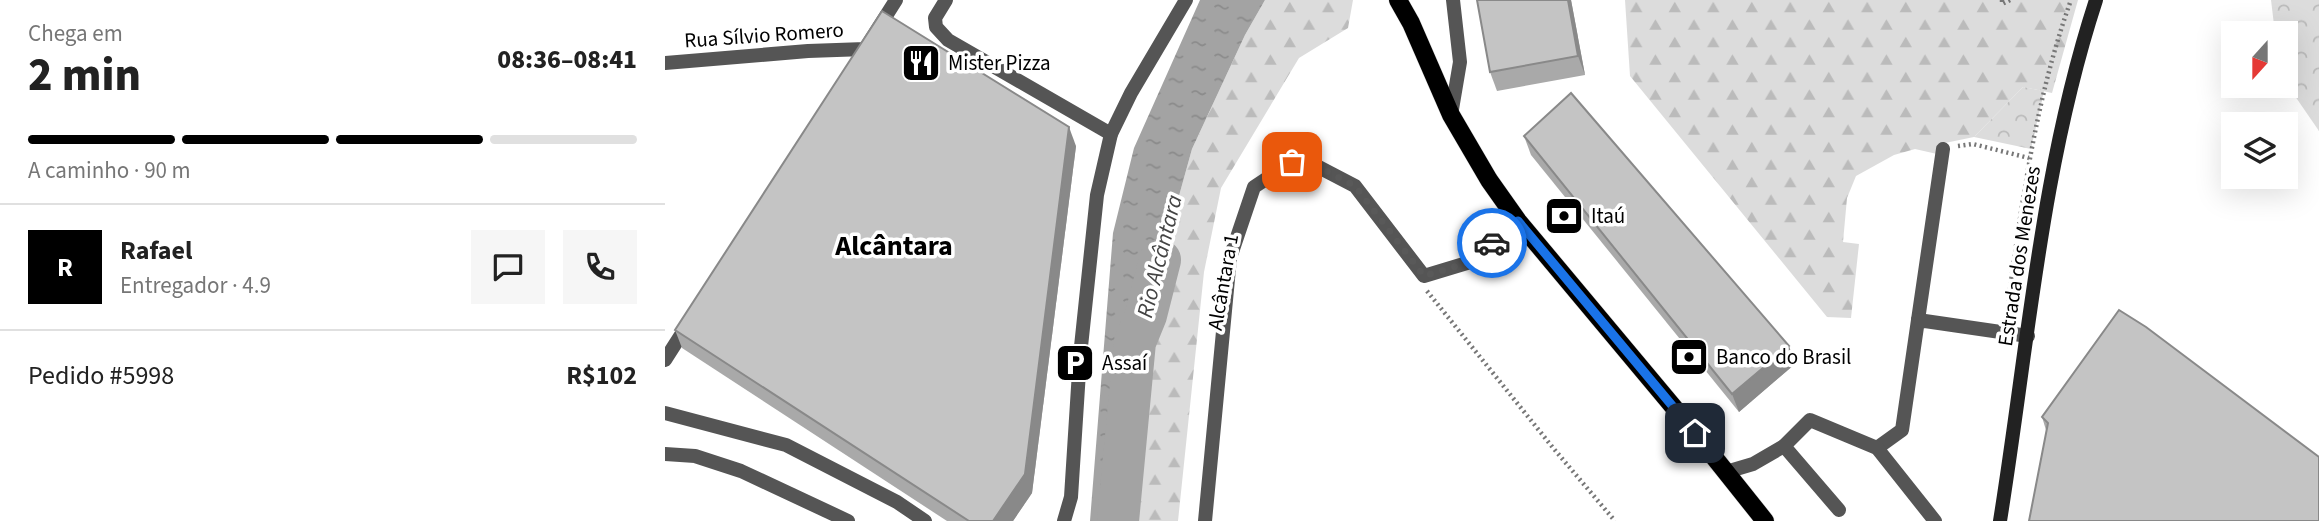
<!DOCTYPE html>
<html lang="pt">
<head>
<meta charset="utf-8">
<style>
	:root { --surface:#fff; --page:#f6f6f6; --text:#222; --muted:#767676; --line:#e0e0e0; --accent:#000 }
	body { margin:0; font-family:"Source Sans 3",sans-serif; background:var(--page); color:var(--text); height:100vh; display:flex; flex-direction:column; font-size:26px; white-space:nowrap }
	* { box-sizing:border-box; margin:0 }
	p { font-size:23px; color:var(--muted) }
	.icon { flex:none; width:38px; height:38px; fill:none; stroke:currentColor; stroke-width:2; stroke-linecap:round; stroke-linejoin:round }
	.map { position:relative; flex:1; overflow:hidden }
	.details { display:flex; flex-direction:column; background:var(--surface); width:665px }
	.details>* { flex:none }
	.needle { width:46px; rotate:201deg }
	.buttons { position:absolute; left:1556px; top:21px; display:grid; gap:14px }
	.buttons a { display:grid; place-items:center; width:77px; height:77px; border-radius:0px; background:var(--surface); box-shadow:0 7px 28px #0002; font-size:35px }
	.pin { position:absolute; display:grid; place-items:center; width:60px; height:60px; color:#fff; margin:-30px; border-radius:14px; box-shadow:0 4px 10px #0006 }
	.courier { position:absolute; display:grid; place-items:center; width:70px; height:70px; margin:-35px; border:5px solid #1a73e8; border-radius:50%; background:#fff; color:#222; box-shadow:0 2px 9px #0007 }
	.summary em { font-style:normal; font-weight:800 }
	.summary div { display:flex; flex-direction:column-reverse }
	.summary { display:flex; align-items:center; justify-content:space-between; height:119px; padding:0 28px }
	h1 { font-size:46px; font-weight:800; line-height:52px }
	.bar { display:grid; grid-template-columns:repeat(4,1fr); gap:10px 7px; align-content:center; height:84px; padding:0 28px }
	.bar i { height:9px; border-radius:5px; background:var(--line) }
	.bar .active { background:var(--accent) }
	.bar p { grid-column:span 4 }
	.line { display:flex; align-items:center; gap:18px; padding:0 28px; border-top:2px solid var(--line) }
	.line div { flex:1 }
	.round { display:grid; place-items:center; flex:none; width:74px; height:74px; border-radius:0px; background:var(--page) }
	main { display:flex; flex:1; min-height:0 }
	.map>svg:first-child { display:block }
	.forest { fill:url(#forest-firs) }
	.park { fill:url(#park-crowns) }
	.water { fill:url(#water-ripples) }
	.lines { fill:none; stroke-linecap:round; stroke-linejoin:round }
	.river { stroke:#a3a3a3; stroke-width:42 }
	.primary-casing { stroke:#dbdbdb; stroke-width:19 }
	.path { stroke:#777; stroke-width:4.5; stroke-dasharray:2 3.5; stroke-linecap:butt }
	.service { stroke:#555; stroke-width:14 }
	.minor { stroke:#555; stroke-width:14 }
	.secondary { stroke:#222; stroke-width:14 }
	.primary { stroke:#000; stroke-width:18 }
	.wall { fill:#a9a9a9 }
	.shaded-wall { fill:#898989 }
	.building { fill:#c4c4c4; stroke:#898989; stroke-width:2 }
	.done { stroke:#595959; stroke-width:7; stroke-dasharray:0 12.6 }
	.route { stroke:#1a73e8; stroke-width:9 }
	.labels { text-anchor:middle; stroke-width:7; stroke-linejoin:round; paint-order:stroke }
	.street-label { font-size:21px; fill:#000; stroke:#fff }
	.poi-label { font-size:21px; fill:#000; stroke:#fff; text-anchor:start }
	.water-label { font-size:23px; font-style:italic; fill:#444; stroke:#fff }
	.district-label { font-size:28px; font-weight:bold; fill:#000; stroke:#fff }
</style>
</head>
<body>
<main>
<section class="details">
<div class="summary"><div><h1>2 min</h1><p>Chega em</p></div><em>08:36–08:41</em></div>
<div class="bar"><i class="active"></i><i class="active"></i><i class="active"></i><i></i><p>A caminho · 90 m</p></div>
<div class="line" style="height:126px"><b class="round" style="background:var(--accent);color:#fff">R</b><div><b>Rafael</b><p>Entregador · 4.9</p></div><a class="round"><svg class="icon" aria-label="chat" viewBox="0 0 24 24"><path d="M4 5h16v11H9l-5 4z"/></svg></a><a class="round"><svg class="icon" aria-label="phone" viewBox="0 0 24 24"><path d="M5 4h4l2 5-3 2q2 4 5 5l2-3 5 2v4C11 20 4 13 5 4z"/></svg></a></div>
<div class="line" style="height:91px"><div>Pedido #5998</div><b>R$102</b></div>
</section>
<div class="map">
<svg width="1654" height="521" viewBox="0 0 1654 521">
	<defs>
		<pattern id="forest-firs" width="22" height="20" patternUnits="userSpaceOnUse" patternTransform="scale(1.75)"><rect width="22" height="20" fill="#dcdcdc"/><path d="M5 1l3.5 6h-7zM16 11l3.5 6h-7z" fill="#bbb"/></pattern>
		<pattern id="park-crowns" width="20" height="18" patternUnits="userSpaceOnUse" patternTransform="scale(1.75)"><rect width="20" height="18" fill="#dcdcdc"/><path d="M2 6a3 3 0 1 1 6 0M12 15a3 3 0 1 1 6 0" fill="none" stroke="#bbb"/></pattern>
		<pattern id="water-ripples" width="26" height="14" patternUnits="userSpaceOnUse" patternTransform="scale(1.75)"><rect width="26" height="14" fill="#a3a3a3"/><path d="M2 4q2-2 4 0t4 0M15 11q2-2 4 0t4 0" fill="none" stroke="#8b8b8b"/></pattern>
	</defs>
	<rect width="100%" height="100%" fill="#fff"/>
	<g class="forest">
		<polygon points="600,0 688,0 683,28 634,58 556,188 539,272 513,521 454,521 481,315 527,149 580,35"/>
		<polygon points="960,0 1413,0 1387,93 1358,87 1309,137 1275,144 1272,154 1250,149 1229,155 1191,176 1182,198 1178,242 1194,244 1186,318 1162,317 965,76"/>
	</g>
	<g class="park">
		<polygon points="1606,0 1654,0 1654,131 1621,83 1620,33 1610,33"/>
		<polygon points="1358,87 1379,91 1366,149 1309,137"/>
	</g>
	<polygon class="water" points="535,0 600,0 580,35 527,149 481,315 470,342 453,521 425,521 448,233 469,148"/>
	<g class="lines">
		<polyline class="river" points="453,521 470,342 481,315 495,260"/>
		<g class="primary-casing">
			<polyline id="primary" points="733,0 746,23 786,115 824,180 853,221 1021,422 1100,521"/>
		</g>
		<g class="path">
			<polyline points="1337,0 1337,4 1345,0"/>
			<polyline points="1293,146 1308,144 1364,158"/>
			<polyline points="762,291 889,449 950,521"/>
			<path d="M 1341,317 C 1356,210 1369,103 1406,0"/>
		</g>
		<g class="service">
			<polyline points="281,0 270,18 271,27 283,40 446,134"/>
			<polyline points="1253,320 1278,149"/>
			<polyline points="0,360 23,324"/>
			<polyline points="0,413 121,445 232,502 260,521"/>
			<polyline points="1212,448 1237,430 1253,320 1363,336"/>
			<polyline points="1061,472 1088,464 1119,446"/>
			<polyline points="1174,510 1119,446 1145,420 1212,448 1270,521"/>
			<polyline points="399,521 406,497 415,356 432,195 446,134 466,93 521,0"/>
			<polyline points="540,521 565,258 589,187 627,162 644,162 690,186 759,276 802,263 853,221"/>
		</g>
		<g class="minor">
			<polyline points="0,63 143,51 200,49 231,0"/>
			<polyline points="786,115 795,62 788,0"/>
			<polyline points="0,454 30,456 76,471 183,521"/>
		</g>
		<path class="secondary" d="M 1335,521 C 1363,347 1376,168 1431,0"/>
		<use href="#primary" class="primary"/>
	</g>
	<g class="wall">
		<polygon points="812,0 906,0 920,75 832,91 825,72"/>
		<polygon points="859,136 1124,346 1130,364 1074,412 866,155"/>
		<polygon points="411,146 367,493 348,521 282,521 17,348 10,330"/>
		<polygon points="1377,417 1654,457 1381,430"/>
	</g>
	<g class="shaded-wall">
		<polygon points="903,0 906,0 920,75 913,56"/>
		<polygon points="404,127 411,146 367,493 348,521 328,521"/>
		<polygon points="1124,346 1130,364 1074,412 1067,394"/>
	</g>
	<g class="building">
		<polygon points="812,0 903,0 913,56 825,72"/>
		<polygon points="217,11 404,127 360,474 328,521 304,521 10,330"/>
		<polygon points="906,93 1124,346 1067,394 859,136"/>
		<polygon points="1454,310 1481,327 1654,457 1654,521 1364,521 1383,423 1377,417"/>
	</g>
	<g class="lines">
		<polyline class="done" points="627,162 644,162 690,186 759,276 802,263 827,243"/>
		<polyline class="route" points="827,243 853,221 1030,433"/>
	</g>
	<defs>
		<g id="restaurant-square" transform="scale(2.0125)"><rect x="-9" y="-9" width="18" height="18" rx="4" fill="#000" stroke="#fff"/><path d="M-5-6h1v4h1v-4h1v4h1v-4h1v5L-1.5 .5V6h-2V.5L-5-1ZM5-6V6H3V1.5H1.5Q1.5-4 5-6Z" fill="#fff"/></g>
		<g id="bank-square" transform="scale(2.0125)"><rect x="-9" y="-9" width="18" height="18" rx="4" fill="#000" stroke="#fff"/><path d="M-6-4H6V4H-6ZM0-2.3a2.3 2.3 0 1 0 0 4.6a2.3 2.3 0 1 0 0-4.6Z" fill="#fff"/></g>
		<g id="parking-square" transform="scale(2.0125)"><rect x="-9" y="-9" width="18" height="18" rx="4" fill="#000" stroke="#fff"/><path d="M-3.5-5.5H1a3.5 3.5 0 0 1 0 7H-1V5.5H-3.5ZM-1-3.4V-.6H.8a1.4 1.4 0 0 0 0-2.8Z" fill="#fff"/></g>
	</defs>
	<g fill-rule="evenodd">
		<use href="#restaurant-square" x="256" y="63"/>
		<use href="#bank-square" x="899" y="216"/>
		<use href="#bank-square" x="1024" y="357"/>
		<use href="#parking-square" x="410" y="363"/>
	</g>
	<g class="labels">
		<g class="street-label">
			<text transform="translate(99 35) rotate(-4)" y="7">Rua Sílvio Romero</text>
			<text transform="translate(1354 256) rotate(-81)" y="7">Estrada dos Menezes</text>
			<text transform="translate(558 282) rotate(-80)" y="7">Alcântara 1</text>
		</g>
		<g class="poi-label">
			<text x="283" y="70">Mister Pizza</text>
			<text x="926" y="223">Itaú</text>
			<text x="1051" y="364">Banco do Brasil</text>
			<text x="437" y="370">Assaí</text>
		</g>
		<g class="water-label">
			<text transform="translate(494 256) rotate(-76)" y="8">Rio Alcântara</text>
		</g>
		<g class="district-label">
			<text x="229" y="255">Alcântara</text>
		</g>
	</g>
</svg>
<div class="buttons">
<a><svg class="needle" viewBox="-14 -14 28 28"><path d="M0-13l5 13h-10z" fill="#e53935"/><path d="M0 13l5-13h-10z" fill="#767676"/></svg></a>
<a><svg class="icon" aria-label="layers" viewBox="0 0 24 24"><path d="M12 4l9 5-9 5-9-5zM3 14l9 5 9-5"/></svg></a>
</div>
<div class="pin" style="left:627px;top:162px;background:#ea580c"><svg class="icon" aria-label="bag" viewBox="0 0 24 24"><path d="M5 8h14l-1 12H6zM9 8a3 3 0 0 1 6 0"/></svg></div>
<div class="pin" style="left:1030px;top:433px;background:#1f2937"><svg class="icon" aria-label="home" viewBox="0 0 24 24"><path d="M3 11l9-7 9 7M6 9v11h12V9"/></svg></div>
<div class="courier" style="left:827px;top:243px"><svg class="icon" aria-label="car" viewBox="0 0 24 24"><path d="M5 17H2v-5l4-1 3-4h7l3 4 3 1v5h-3M9 17h6M6 11h13"/><circle cx="7" cy="17" r="2"/><circle cx="17" cy="17" r="2"/></svg></div>
</div>
</main>
</body>
</html>
